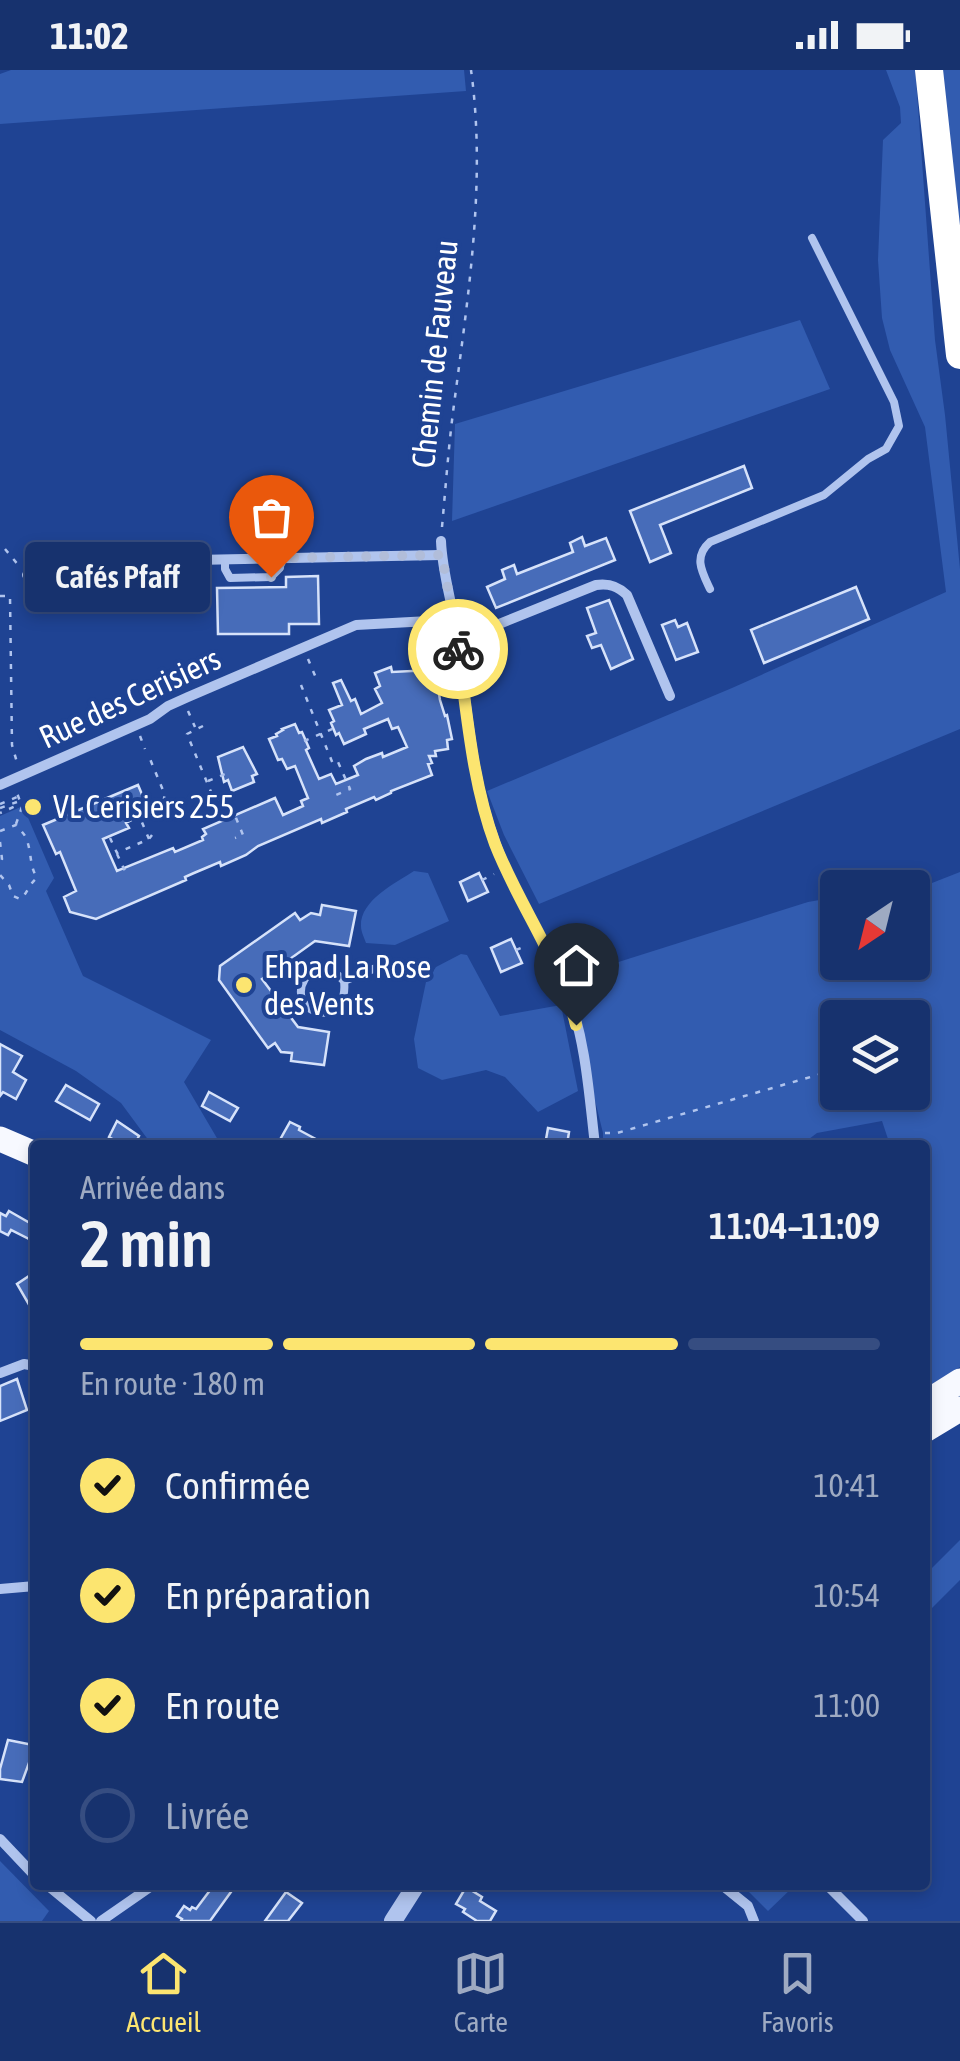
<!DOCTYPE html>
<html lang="fr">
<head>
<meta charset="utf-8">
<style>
	:root { --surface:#17326e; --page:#243e76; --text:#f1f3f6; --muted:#9eaac2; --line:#364d81; --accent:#fce570 }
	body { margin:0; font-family:"Asap Condensed",sans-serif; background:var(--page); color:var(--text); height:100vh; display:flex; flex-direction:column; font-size:38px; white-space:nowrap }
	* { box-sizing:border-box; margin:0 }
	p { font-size:32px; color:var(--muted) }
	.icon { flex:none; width:55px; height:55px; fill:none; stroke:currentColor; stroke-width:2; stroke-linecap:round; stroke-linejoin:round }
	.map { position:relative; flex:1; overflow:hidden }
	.sheet { position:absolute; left:30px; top:1070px; width:900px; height:750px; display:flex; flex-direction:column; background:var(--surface); border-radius:10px; box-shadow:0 5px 15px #0003,0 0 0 2px var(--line) }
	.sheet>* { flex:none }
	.needle { width:65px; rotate:215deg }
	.tools { position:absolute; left:820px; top:800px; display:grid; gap:20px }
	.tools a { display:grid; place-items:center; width:110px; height:110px; border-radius:10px; background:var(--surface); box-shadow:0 5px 15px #0003,0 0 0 2px var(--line); font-size:50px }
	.pin { position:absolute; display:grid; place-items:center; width:85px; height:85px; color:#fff; margin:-102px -42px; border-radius:50% 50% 50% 0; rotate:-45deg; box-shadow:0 0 10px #0007 }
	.pin .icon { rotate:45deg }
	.courier { position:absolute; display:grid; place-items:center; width:100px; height:100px; margin:-50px; border:8px solid #fce570; border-radius:50%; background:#fff; color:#222; box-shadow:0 2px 12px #0007 }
	.bubble { position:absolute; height:70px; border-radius:10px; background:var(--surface); box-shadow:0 5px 15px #0003,0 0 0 2px var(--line); font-size:32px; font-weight:600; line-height:70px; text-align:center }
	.head em { font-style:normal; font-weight:600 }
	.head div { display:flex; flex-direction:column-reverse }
	.head { display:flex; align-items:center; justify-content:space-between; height:170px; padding:0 50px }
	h1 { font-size:65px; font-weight:600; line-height:75px }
	.bar { display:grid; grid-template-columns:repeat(4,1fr); gap:15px 10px; align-content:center; height:120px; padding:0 50px }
	.bar i { height:12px; border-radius:8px; background:var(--line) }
	.bar .selected { background:var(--accent) }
	.bar p { grid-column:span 4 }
	ol { padding:0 50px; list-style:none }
	li { display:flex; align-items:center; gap:30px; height:110px }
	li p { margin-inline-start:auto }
	li .icon { padding:10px; border-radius:50%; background:var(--accent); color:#111; stroke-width:4 }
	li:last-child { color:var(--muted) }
	li i { width:55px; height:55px; border:5px solid var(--line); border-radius:50% }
	.status { display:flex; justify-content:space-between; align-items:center; height:70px; padding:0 50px; background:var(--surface); direction:ltr }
	.status svg { height:28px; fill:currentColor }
	.tab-bar { display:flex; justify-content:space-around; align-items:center; height:140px; border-top:2px solid var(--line); background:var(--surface); font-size:28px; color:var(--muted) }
	.tab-bar a { display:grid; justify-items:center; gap:5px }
	.tab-bar .selected { color:var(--accent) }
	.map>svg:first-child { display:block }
	.green { fill:#325cb0; fill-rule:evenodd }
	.building { fill:#476cb9; stroke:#d6e2fa; stroke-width:2.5 }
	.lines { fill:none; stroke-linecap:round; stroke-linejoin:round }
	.path { stroke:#b0c4ee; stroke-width:2.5; stroke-dasharray:5 8; stroke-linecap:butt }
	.service { stroke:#b0c4ee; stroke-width:8 }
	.minor { stroke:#b0c4ee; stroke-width:10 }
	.tertiary { stroke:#b0c4ee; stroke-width:18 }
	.primary { stroke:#f7f9ff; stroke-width:25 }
	.motorway { stroke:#fff; stroke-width:28 }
	.done { stroke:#b1bdd9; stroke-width:10; stroke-dasharray:0 18 }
	.route { stroke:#fce570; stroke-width:12 }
	.poi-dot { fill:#fce570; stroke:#1f4393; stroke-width:4 }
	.labels { text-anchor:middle; stroke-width:8; stroke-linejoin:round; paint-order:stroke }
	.street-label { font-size:32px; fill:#fff; stroke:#1f4393 }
	.poi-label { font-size:32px; fill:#fff; stroke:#1f4393; text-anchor:start }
</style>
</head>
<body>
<div class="status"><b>11:02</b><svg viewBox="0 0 49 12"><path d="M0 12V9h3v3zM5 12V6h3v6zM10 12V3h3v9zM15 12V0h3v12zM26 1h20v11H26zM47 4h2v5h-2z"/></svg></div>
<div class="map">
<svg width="960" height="1851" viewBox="0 0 960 1851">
	<rect width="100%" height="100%" fill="#1f4393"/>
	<g class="green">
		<polygon points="11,0 464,0 466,21 0,54 0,4"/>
		<polygon points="886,0 915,0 916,9 935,270 945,345 960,499 960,659 539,834 504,765 487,721 732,618 946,522 925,357 890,280 882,248 878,190 883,70 901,53 900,37"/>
		<polygon points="936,0 960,0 960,208"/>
		<polygon points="800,250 830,319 452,451 455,354"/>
		<polygon points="23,736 54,808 46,821 83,906 211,970 184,1012 221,1075 152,1075 121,1033 76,1001 0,960 0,746"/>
		<path d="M 414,801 L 428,803 L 449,851 L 395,875 L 366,873 C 364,867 361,862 361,856 C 360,830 396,813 414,801 Z"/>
		<path d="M 960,802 L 960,1297 L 925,1318 L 925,1075 L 890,1075 L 882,1051 L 817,1063 L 801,1075 L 603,1075 L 603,1063 L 572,937 L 571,907 L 808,832 L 837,827 L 838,892 L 912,892 L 912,818 L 900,817 L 932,813 ZM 838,948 L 912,948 L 912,1022 L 838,1022 Z"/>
		<polygon points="461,884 467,885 500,946 561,935 578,1021 538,1042 505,1007 486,1000 442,1010 418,998 414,969 426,912 436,897"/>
		<polygon points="960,1470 960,1510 925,1545 925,1505"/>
		<polygon points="0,1791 49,1841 42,1851 0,1851"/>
		<polygon points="742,1815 792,1815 793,1817 768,1841"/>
	</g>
	<g class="building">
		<polygon points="744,396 752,418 660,455 671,483 650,492 630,441"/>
		<polygon points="582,467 585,476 606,468 615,490 496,538 487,517 505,509 502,500 514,495 517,504 573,482 570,473"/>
		<polygon points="318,506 319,554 289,554 289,564 218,564 217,518 286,517 286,507"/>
		<polygon points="856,517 869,549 764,593 751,560"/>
		<polygon points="609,530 633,589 611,599 601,575 592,578 587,566 596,563 587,538"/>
		<polygon points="675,550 678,557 687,553 698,582 676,590 662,555"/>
		<polygon points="391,597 392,602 432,600 434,612 437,612 440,630 445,646 447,645 452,669 447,670 448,679 435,681 436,686 429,686 432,693 428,694 432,705 391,721 391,723 376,730 374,727 346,739 347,742 322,753 321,749 258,776 246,785 221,796 220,792 194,803 185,807 186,810 96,849 70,842 64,827 76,821 60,782 56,784 43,755 138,715 149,741 126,753 129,758 103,769 117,801 173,778 175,782 203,770 202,767 206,764 203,759 275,728 283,745 303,736 301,731 308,728 295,696 287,699 282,689 278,690 269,669 277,666 276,664 283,660 282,659 295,654 299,663 302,662 309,678 306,680 319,709 331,704 336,714 358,705 354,696 366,689 382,683 383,687 407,677 398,657 392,659 388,649 364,659 366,664 344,674 339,663 336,665 331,653 334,651 329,640 342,635 333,613 341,610 351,631 355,629 361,644 382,633 375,619 380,616 375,603"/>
		<polygon points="243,677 257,704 252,706 254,712 232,721 228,710 224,712 218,687"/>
		<polygon points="479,803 488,822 468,831 460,812"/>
		<polygon points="322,835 356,841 349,876 315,871 262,909 298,957 329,962 324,995 291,991 292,983 281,982 275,973 268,978 219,910 220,896 295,843 300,850 311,843 320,845"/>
		<polygon points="511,869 522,893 501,902 491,878"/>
		<polygon points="0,974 22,986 13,1002 26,1010 16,1029 3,1022 0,1026"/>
		<polygon points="66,1015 99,1034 90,1050 56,1031"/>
		<polygon points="209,1022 238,1038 230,1051 202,1036"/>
		<polygon points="117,1051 139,1066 134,1075 123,1075 109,1067"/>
		<polygon points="290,1052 300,1057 299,1060 327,1075 277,1075"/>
		<polygon points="548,1058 569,1062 567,1075 545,1075"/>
		<polygon points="9,1141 35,1156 35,1172 11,1160 8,1165 0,1161 0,1143 6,1146"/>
		<polygon points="35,1202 35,1245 17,1214"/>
		<polygon points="17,1309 27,1340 0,1351 0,1316"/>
		<polygon points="8,1670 33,1675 33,1682 22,1712 0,1709 0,1699"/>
		<polygon points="214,1815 236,1815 210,1851 181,1851 182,1849 177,1846 184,1836 190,1840 192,1837 196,1839"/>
		<polygon points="466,1817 482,1827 480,1831 496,1841 490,1851 477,1851 463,1842 465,1839 456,1834"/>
		<polygon points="286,1822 302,1833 288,1851 265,1851"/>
	</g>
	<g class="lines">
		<g class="path">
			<path d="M 442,457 C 446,413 449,370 455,327 C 469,220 486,108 471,0"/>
			<polyline points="5,479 20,497"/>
			<polyline points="0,526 10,526 12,675 18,696"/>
			<polyline points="308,589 316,608"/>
			<polyline points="301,615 333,694 338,692 350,719 336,725"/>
			<polyline points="188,641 195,657"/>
			<polyline points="203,656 187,664 211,722 234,743 243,765 235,768"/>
			<polyline points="140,666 145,679"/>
			<polyline points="304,671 337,657"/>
			<polyline points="208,711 225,704"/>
			<polyline points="0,734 17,727"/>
			<polyline points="0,738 17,732 18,735 0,743"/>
			<polyline points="16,754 22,737 17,723"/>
			<path d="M 0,761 L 16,755 C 19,759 24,763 26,768 C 32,782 29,795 37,808 C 28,815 27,825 20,829 L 13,826 L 9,815 L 0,805"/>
			<polyline points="110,768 117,783 149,769 152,765"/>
			<polyline points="149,769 141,750 160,741 165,725 150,689"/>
			<polyline points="0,772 2,789 0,797"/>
			<polyline points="117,784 125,801"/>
			<polyline points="482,810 494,804"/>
			<polyline points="516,880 528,875"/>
			<polyline points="605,1063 617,1063 838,999"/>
		</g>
		<g class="service">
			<polyline points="225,489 225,499 230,508 271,507 280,498 281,487"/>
			<path d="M 710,519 C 702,502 693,487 710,472 L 824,425 L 868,389 L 886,379 L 899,356 L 894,332 L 812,168"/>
			<path d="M 344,911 C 346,927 339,947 318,942 C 281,933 311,874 344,911 L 388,893"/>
		</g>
		<g class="minor">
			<path d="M 441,471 C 442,499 450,525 455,554 C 467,626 469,702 495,772 C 514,825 547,872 568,924 C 586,972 589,1025 595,1075"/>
			<polyline points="27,505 50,493 441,485"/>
			<path d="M 457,571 L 596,515 C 609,513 618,516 627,525 L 670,626"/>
			<polyline points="0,715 150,649 168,636 188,627 356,555 429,551 455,553"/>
			<polyline points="0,1303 24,1294 35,1296"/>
			<polyline points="0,1519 35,1516"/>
			<polyline points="0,1769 35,1806"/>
			<polyline points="47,1815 91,1851"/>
			<polyline points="722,1815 748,1836 754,1851"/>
			<polyline points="827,1815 863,1851"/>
			<polyline points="101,1851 153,1815"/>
		</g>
		<polyline class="tertiary" points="393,1851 416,1815"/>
		<g class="primary">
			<polyline points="0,1069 35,1084"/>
			<polyline points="925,1333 960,1311"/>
			<polyline points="925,1360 960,1339"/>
		</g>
		<polyline class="motorway" points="929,0 960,285"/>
	</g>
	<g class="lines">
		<polyline class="done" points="271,507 280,498 281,488 442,485 458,579"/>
		<path class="route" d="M 458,579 C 467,643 472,712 495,774 C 519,836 560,889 576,955"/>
	</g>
	<g class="poi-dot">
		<circle cx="33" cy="737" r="10"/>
		<circle cx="244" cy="915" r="10"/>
	</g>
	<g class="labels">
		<g class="street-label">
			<text transform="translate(435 284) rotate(-84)" y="11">Chemin de Fauveau</text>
			<text transform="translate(130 628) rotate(-25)" y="11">Rue des Cerisiers</text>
		</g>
		<g class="poi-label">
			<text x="53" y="748">VL Cerisiers 255</text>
			<text x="264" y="908">Ehpad La Rose<tspan x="264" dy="37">des Vents</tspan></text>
		</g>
	</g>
</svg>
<div class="tools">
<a><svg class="needle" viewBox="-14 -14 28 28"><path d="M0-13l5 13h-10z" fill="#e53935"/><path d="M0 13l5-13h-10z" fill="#9eaac2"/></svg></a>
<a><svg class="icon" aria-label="layers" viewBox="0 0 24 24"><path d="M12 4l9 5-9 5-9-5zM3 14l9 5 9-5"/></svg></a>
</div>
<div class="pin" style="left:271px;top:507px;background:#ea580c"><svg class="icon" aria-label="bag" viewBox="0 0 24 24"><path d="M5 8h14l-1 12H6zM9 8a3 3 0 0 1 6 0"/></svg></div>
<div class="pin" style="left:576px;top:955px;background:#1f2937"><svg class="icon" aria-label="home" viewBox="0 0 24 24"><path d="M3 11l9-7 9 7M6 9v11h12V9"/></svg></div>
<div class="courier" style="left:458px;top:579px"><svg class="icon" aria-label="bike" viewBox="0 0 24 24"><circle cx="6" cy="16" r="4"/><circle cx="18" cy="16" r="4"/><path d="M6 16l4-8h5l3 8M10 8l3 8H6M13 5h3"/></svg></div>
<div class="bubble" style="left:25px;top:472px;width:185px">Cafés Pfaff</div>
<section class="sheet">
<div class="head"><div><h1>2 min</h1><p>Arrivée dans</p></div><em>11:04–11:09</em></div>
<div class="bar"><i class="selected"></i><i class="selected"></i><i class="selected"></i><i></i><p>En route · 180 m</p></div>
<ol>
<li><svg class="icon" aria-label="check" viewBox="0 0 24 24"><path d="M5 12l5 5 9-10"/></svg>Confirmée<p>10:41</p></li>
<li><svg class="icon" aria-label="check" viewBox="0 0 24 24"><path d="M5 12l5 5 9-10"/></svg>En préparation<p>10:54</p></li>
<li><svg class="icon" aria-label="check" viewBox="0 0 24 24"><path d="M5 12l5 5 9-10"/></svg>En route<p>11:00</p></li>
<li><i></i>Livrée</li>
</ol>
</section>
</div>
<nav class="tab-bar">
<a class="selected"><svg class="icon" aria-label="home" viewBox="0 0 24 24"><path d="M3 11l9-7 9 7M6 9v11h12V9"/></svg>Accueil</a>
<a><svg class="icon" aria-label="map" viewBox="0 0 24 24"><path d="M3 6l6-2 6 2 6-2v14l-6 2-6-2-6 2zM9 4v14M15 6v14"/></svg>Carte</a>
<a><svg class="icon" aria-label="saved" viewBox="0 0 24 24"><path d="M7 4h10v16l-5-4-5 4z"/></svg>Favoris</a>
</nav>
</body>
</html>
